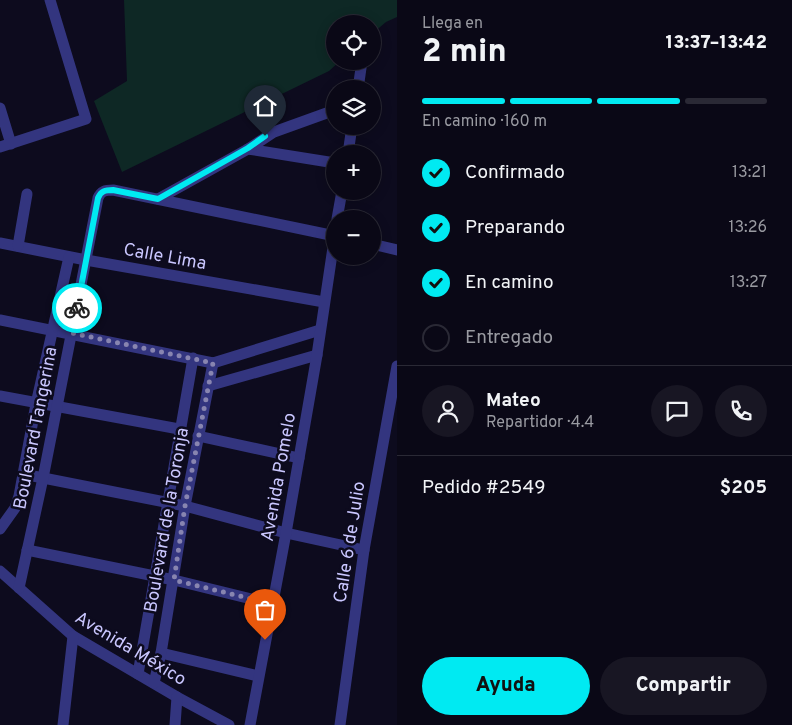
<!DOCTYPE html>
<html lang="es">
<head>
<meta charset="utf-8">
<style>
	:root { --surface:#0a0816; --page:#181623; --text:#f1f3f6; --muted:#999aa1; --line:#2a2935; --accent:#00eaf2 }
	body { margin:0; font-family:Overpass,sans-serif; background:var(--page); color:var(--text); height:100vh; display:flex; flex-direction:column; font-size:19px; white-space:nowrap }
	* { box-sizing:border-box; margin:0 }
	p { font-size:16px; color:var(--muted) }
	.icon { flex:none; width:28px; height:28px; fill:none; stroke:currentColor; stroke-width:2; stroke-linecap:round; stroke-linejoin:round }
	.map { position:relative; flex:1; overflow:hidden }
	.side { display:flex; flex-direction:column; background:var(--surface); width:395px }
	.side>* { flex:none }
	.controls { position:absolute; left:326px; top:15px; display:grid; gap:10px }
	.controls a { display:grid; place-items:center; width:55px; height:55px; border-radius:50%; background:var(--surface); box-shadow:0 2px 12px #0003,0 0 0 1px var(--line); font-size:25px }
	.pin { position:absolute; display:grid; place-items:center; width:42px; height:42px; color:#fff; margin:-51px -21px; border-radius:50% 50% 50% 0; rotate:-45deg; box-shadow:0 0 5px #0007 }
	.pin .icon { rotate:45deg }
	.courier { position:absolute; display:grid; place-items:center; width:50px; height:50px; margin:-25px; border:4px solid #00eaf2; border-radius:50%; background:#fff; color:#222; box-shadow:0 1px 6px #0007 }
	.summary em { font-style:normal; font-weight:800 }
	.summary div { display:flex; flex-direction:column-reverse }
	.summary { display:flex; align-items:center; justify-content:space-between; height:85px; padding:0 25px }
	h1 { font-size:32px; font-weight:800; line-height:38px }
	.bar { display:grid; grid-template-columns:repeat(4,1fr); gap:8px 5px; align-content:center; height:60px; padding:0 25px }
	.bar i { height:6px; border-radius:4px; background:var(--line) }
	.bar .current { background:var(--accent) }
	.bar p { grid-column:span 4 }
	.line { display:flex; align-items:center; gap:12px; padding:0 25px; border-top:1px solid var(--line) }
	.line div { flex:1 }
	.round { display:grid; place-items:center; flex:none; width:52px; height:52px; border-radius:26px; background:var(--page) }
	ol { padding:0 25px; list-style:none }
	li { display:flex; align-items:center; gap:15px; height:55px }
	li p { margin-inline-start:auto }
	li .icon { padding:5px; border-radius:50%; background:var(--accent); color:#111; stroke-width:4 }
	li:last-child { color:var(--muted) }
	li i { width:28px; height:28px; border:2px solid var(--line); border-radius:50% }
	.action { display:flex; gap:10px; margin-top:auto; padding:10px 25px }
	.action a { flex:1; height:58px; border-radius:30px; background:var(--accent); color:#111; font-size:20px; font-weight:800; line-height:58px; text-align:center }
	.action a+a { background:var(--page); color:var(--text) }
	main { display:flex; flex:1; min-height:0 }
	.map>svg:first-child { display:block }
	.green { fill:#0e2825 }
	.lines { fill:none; stroke-linecap:round; stroke-linejoin:round }
	.street { stroke:#33357f; stroke-width:11 }
	.done { stroke:#8885b0; stroke-width:5; stroke-dasharray:0 9 }
	.route { stroke:#00eaf2; stroke-width:6 }
	.labels { text-anchor:middle; stroke-width:5; stroke-linejoin:round; paint-order:stroke }
	.street-label { font-size:18px; fill:#cac7ff; stroke:#0d0b1e }
</style>
</head>
<body>
<main>
<div class="map">
<svg width="397" height="725" viewBox="0 0 397 725">
	<rect width="100%" height="100%" fill="#0d0b1e"/>
	<polygon class="green" points="124,0 397,0 397,17 386,22 373,33 372,24 335,24 335,61 340,61 329,71 122,172 94,101 127,81"/>
	<g class="lines">
		<g class="street">
			<polyline points="358,89 362,61"/>
			<polyline points="0,108 11,144"/>
			<polyline points="0,147 86,119 50,0"/>
			<polyline points="248,149 335,163"/>
			<polyline points="348,154 352,126"/>
			<polyline points="158,199 248,149 274,132 335,110"/>
			<polyline points="337,219 342,191"/>
			<polyline points="0,243 86,260 324,302"/>
			<polyline points="372,244 397,250"/>
			<polyline points="18,246 27,194"/>
			<polyline points="0,320 213,363 320,330"/>
			<polyline points="208,386 317,355"/>
			<polyline points="0,396 179,429"/>
			<polyline points="198,436 299,458"/>
			<polyline points="23,474 185,506 286,533 364,550"/>
			<polyline points="0,529 15,508 19,496 36,404 69,257"/>
			<polyline points="27,550 174,580 272,604"/>
			<polyline points="0,571 73,636 177,697 229,725"/>
			<path d="M 19,588 L 43,478 L 98,198 C 101,191 105,190 113,190 L 335,236"/>
			<polyline points="161,653 258,676"/>
			<polyline points="138,674 193,358"/>
			<polyline points="154,683 161,653 185,506 213,363"/>
			<polyline points="63,725 73,636"/>
			<polyline points="175,725 177,697"/>
			<polyline points="250,725 286,533 317,355 335,234"/>
			<polyline points="340,725 364,550 397,366"/>
		</g>
	</g>
	<g class="lines">
		<polyline class="done" points="77,308 72,333 213,363 185,506 174,580 272,604 265,640"/>
		<path class="route" d="M 77,308 L 98,198 C 101,191 105,190 113,190 L 158,199 L 248,148 L 265,136"/>
	</g>
	<g class="labels">
		<g class="street-label">
			<text transform="translate(165 256) rotate(10)" y="6">Calle Lima</text>
			<text transform="translate(35 428) rotate(-79)" y="6">Boulevard Tangerina</text>
			<text transform="translate(278 477) rotate(-80)" y="6">Avenida Pomelo</text>
			<text transform="translate(166 520) rotate(-80)" y="6">Boulevard de la Toronja</text>
			<text transform="translate(349 542) rotate(-81)" y="6">Calle 6 de Julio</text>
			<text transform="translate(131 648) rotate(31)" y="6">Avenida México</text>
		</g>
	</g>
</svg>
<div class="controls">
<a><svg class="icon" aria-label="locate" viewBox="0 0 24 24"><circle cx="12" cy="12" r="6"/><path d="M12 2v4M12 18v4M2 12h4M18 12h4"/></svg></a>
<a><svg class="icon" aria-label="layers" viewBox="0 0 24 24"><path d="M12 4l9 5-9 5-9-5zM3 14l9 5 9-5"/></svg></a>
<a>+</a>
<a>−</a>
</div>
<div class="pin" style="left:265px;top:640px;background:#ea580c"><svg class="icon" aria-label="bag" viewBox="0 0 24 24"><path d="M5 8h14l-1 12H6zM9 8a3 3 0 0 1 6 0"/></svg></div>
<div class="pin" style="left:265px;top:136px;background:#1f2937"><svg class="icon" aria-label="home" viewBox="0 0 24 24"><path d="M3 11l9-7 9 7M6 9v11h12V9"/></svg></div>
<div class="courier" style="left:77px;top:308px"><svg class="icon" aria-label="bike" viewBox="0 0 24 24"><circle cx="6" cy="16" r="4"/><circle cx="18" cy="16" r="4"/><path d="M6 16l4-8h5l3 8M10 8l3 8H6M13 5h3"/></svg></div>
</div>
<section class="side">
<div class="summary"><div><h1>2 min</h1><p>Llega en</p></div><em>13:37–13:42</em></div>
<div class="bar"><i class="current"></i><i class="current"></i><i class="current"></i><i></i><p>En camino · 160 m</p></div>
<ol>
<li><svg class="icon" aria-label="check" viewBox="0 0 24 24"><path d="M5 12l5 5 9-10"/></svg>Confirmado<p>13:21</p></li>
<li><svg class="icon" aria-label="check" viewBox="0 0 24 24"><path d="M5 12l5 5 9-10"/></svg>Preparando<p>13:26</p></li>
<li><svg class="icon" aria-label="check" viewBox="0 0 24 24"><path d="M5 12l5 5 9-10"/></svg>En camino<p>13:27</p></li>
<li><i></i>Entregado</li>
</ol>
<div class="line" style="height:90px"><a class="round"><svg class="icon" aria-label="person" viewBox="0 0 24 24"><circle cx="12" cy="8" r="4"/><path d="M4 21q1-7 8-7t8 7"/></svg></a><div><b>Mateo</b><p>Repartidor · 4.4</p></div><a class="round"><svg class="icon" aria-label="chat" viewBox="0 0 24 24"><path d="M4 5h16v11H9l-5 4z"/></svg></a><a class="round"><svg class="icon" aria-label="phone" viewBox="0 0 24 24"><path d="M5 4h4l2 5-3 2q2 4 5 5l2-3 5 2v4C11 20 4 13 5 4z"/></svg></a></div>
<div class="line" style="height:65px"><div>Pedido #2549</div><b>$205</b></div>
<div class="action"><a>Ayuda</a><a>Compartir</a></div>
</section>
</main>
</body>
</html>
